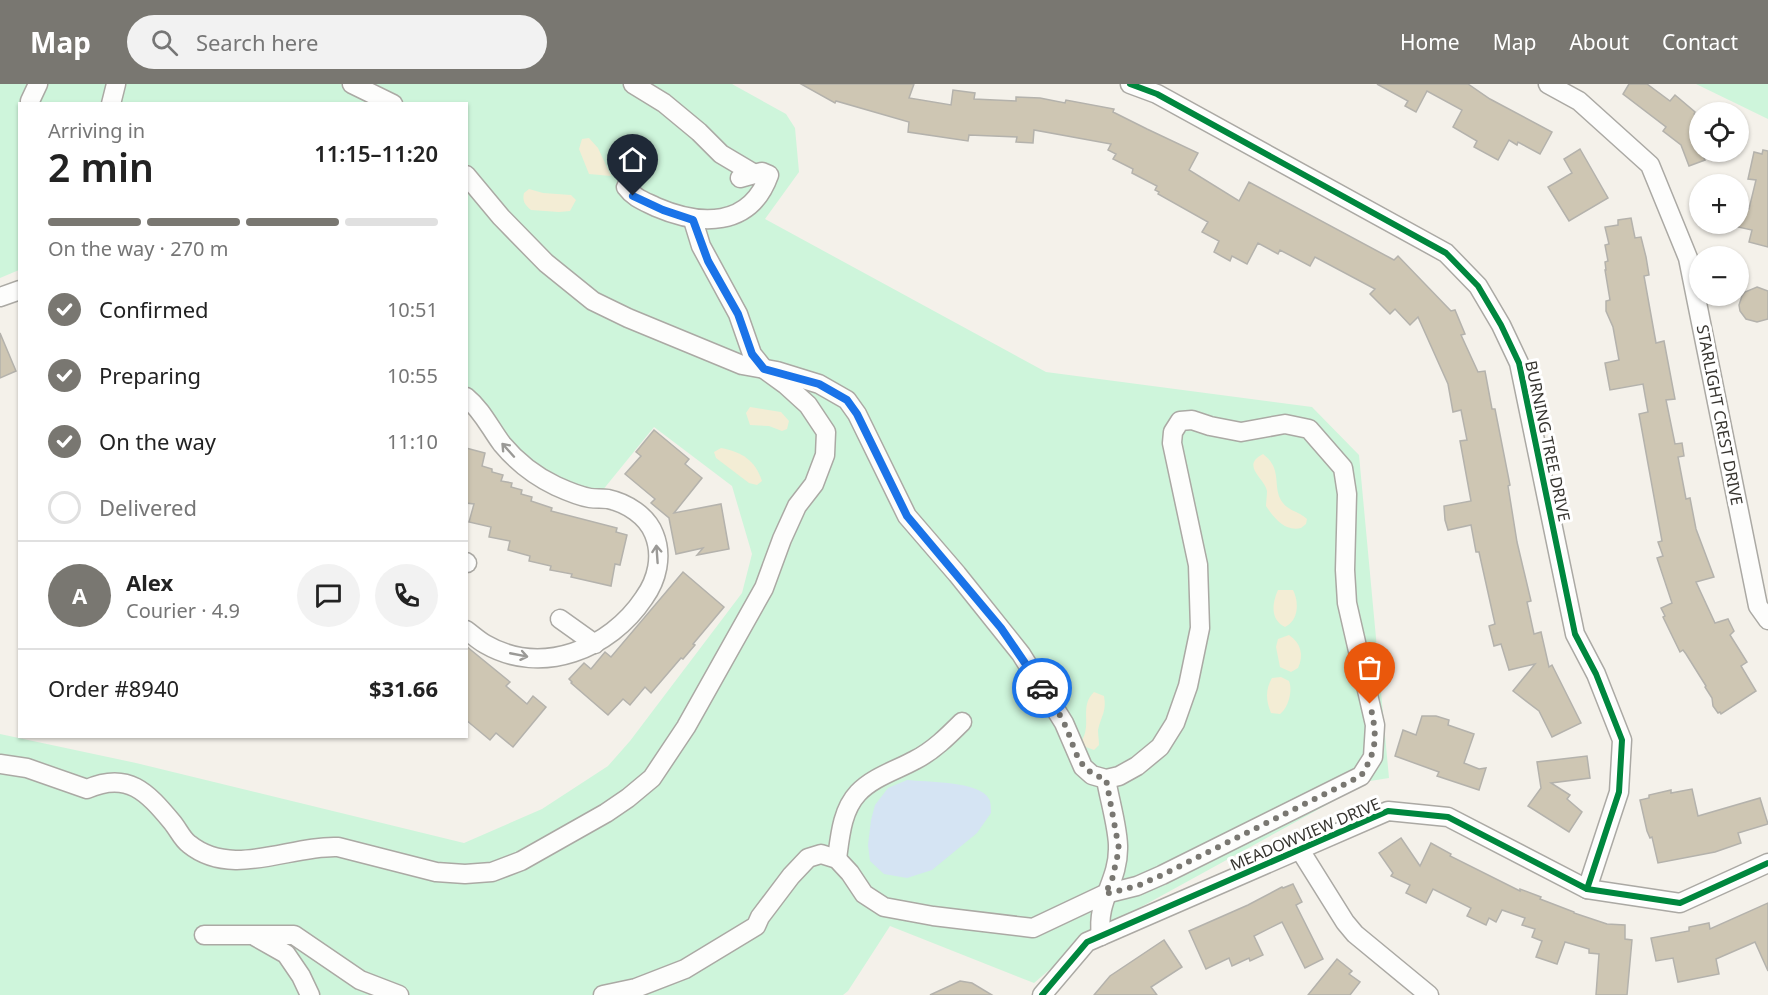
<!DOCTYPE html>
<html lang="en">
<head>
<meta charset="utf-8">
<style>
	:root { --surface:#fff; --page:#f2f2f2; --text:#222; --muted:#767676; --line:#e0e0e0; --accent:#797771 }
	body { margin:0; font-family:"Noto Sans",sans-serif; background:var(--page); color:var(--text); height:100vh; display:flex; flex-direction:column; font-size:22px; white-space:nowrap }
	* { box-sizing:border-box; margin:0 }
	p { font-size:20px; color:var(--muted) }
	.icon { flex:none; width:33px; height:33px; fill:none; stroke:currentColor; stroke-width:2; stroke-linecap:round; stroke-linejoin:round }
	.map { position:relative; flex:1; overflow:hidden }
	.panel { position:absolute; left:18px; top:18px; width:450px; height:636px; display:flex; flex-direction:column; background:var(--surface); border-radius:0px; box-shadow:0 2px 4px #0004 }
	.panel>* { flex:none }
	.fabs { position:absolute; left:1689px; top:18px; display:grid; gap:12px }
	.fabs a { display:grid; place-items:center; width:60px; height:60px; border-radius:50%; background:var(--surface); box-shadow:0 2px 4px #0004; font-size:30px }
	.pin { position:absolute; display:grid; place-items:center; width:51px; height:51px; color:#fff; margin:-62px -26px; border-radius:50% 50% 50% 0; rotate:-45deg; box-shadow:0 0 6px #0007 }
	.pin .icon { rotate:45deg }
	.courier { position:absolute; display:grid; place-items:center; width:60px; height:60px; margin:-30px; border:4px solid #1a73e8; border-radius:50%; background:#fff; color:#222; box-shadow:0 2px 8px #0007 }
	.summary em { font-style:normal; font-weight:600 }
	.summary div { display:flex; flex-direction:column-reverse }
	.summary { display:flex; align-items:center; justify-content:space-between; height:102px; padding:0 30px }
	h1 { font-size:39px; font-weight:600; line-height:45px }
	.bar { display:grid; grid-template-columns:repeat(4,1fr); gap:9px 6px; align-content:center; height:72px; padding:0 30px }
	.bar i { height:8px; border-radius:4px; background:var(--line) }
	.bar .current { background:var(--accent) }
	.bar p { grid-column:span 4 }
	.line { display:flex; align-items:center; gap:15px; padding:0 30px; border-top:2px solid var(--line) }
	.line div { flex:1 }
	.round { display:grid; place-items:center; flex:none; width:63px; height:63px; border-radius:32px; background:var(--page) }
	ol { padding:0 30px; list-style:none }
	li { display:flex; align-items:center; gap:18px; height:66px }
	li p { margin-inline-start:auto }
	li .icon { padding:6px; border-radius:50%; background:var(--accent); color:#fff; stroke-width:4 }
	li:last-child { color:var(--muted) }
	li i { width:33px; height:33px; border:3px solid var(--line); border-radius:50% }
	header { display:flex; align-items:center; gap:36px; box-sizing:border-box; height:84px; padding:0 30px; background:var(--accent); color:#fff }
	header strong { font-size:28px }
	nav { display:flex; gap:33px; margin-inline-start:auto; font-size:21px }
	.search { width:420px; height:54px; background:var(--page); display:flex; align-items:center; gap:15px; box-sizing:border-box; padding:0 21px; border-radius:33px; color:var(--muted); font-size:22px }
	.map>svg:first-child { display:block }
	.green { fill:#cef5db }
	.sand { fill:#f3edd5 }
	.water { fill:#d5e4f3 }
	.building { fill:#cec6b3; stroke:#b4b2ac; stroke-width:1.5 }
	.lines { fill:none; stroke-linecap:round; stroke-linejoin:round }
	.minor-casing { stroke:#aba9a4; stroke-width:21 }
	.minor { stroke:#fdfdfc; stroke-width:18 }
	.cycleway-casing { stroke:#fff; stroke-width:10 }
	.cycleway { stroke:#00873e; stroke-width:6 }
	.oneway { stroke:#9a9996 }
	.done { stroke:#797771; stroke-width:6; stroke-dasharray:0 10.8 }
	.route { stroke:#1a73e8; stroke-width:8 }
	.labels { text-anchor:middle; stroke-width:6; stroke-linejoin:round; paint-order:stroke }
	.street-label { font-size:16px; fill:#373530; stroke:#fff }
</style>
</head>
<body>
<header>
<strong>Map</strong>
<div class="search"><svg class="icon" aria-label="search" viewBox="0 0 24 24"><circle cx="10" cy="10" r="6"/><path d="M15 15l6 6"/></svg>Search here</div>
<nav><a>Home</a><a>Map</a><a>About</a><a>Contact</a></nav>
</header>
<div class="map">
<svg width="1768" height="911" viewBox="0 0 1768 911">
	<rect width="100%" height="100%" fill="#f4f1ea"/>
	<g class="green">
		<polygon points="0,0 732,0 786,30 795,44 799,88 765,135 1046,288 1312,323 1359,371 1389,694 1370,697 1090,851 1034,899 890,842 848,907 843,911 0,911 0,650 136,679 464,759 542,725 608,682 630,657 742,509 752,470 732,402 654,343 602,407 568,400 536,380 520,369 482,317 467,306 466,20 20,20 19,186 0,194"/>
		<polygon points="1695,0 1768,0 1768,35 1696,0"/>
	</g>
	<g class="sand">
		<polygon points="589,54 598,64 611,92 589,90 579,65 582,55"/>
		<path d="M 529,105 L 543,109 L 571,111 L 576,116 L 570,127 L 559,128 L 531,126 C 525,121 522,117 524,109 Z"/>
		<polygon points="750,323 781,328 789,337 787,345 782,347 769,342 750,341 746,329"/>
		<path d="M 721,364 C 742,368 755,376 762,397 L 757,401 L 749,399 L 716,374 L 714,368 Z"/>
		<path d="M 1263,370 C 1284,386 1271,404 1283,419 C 1289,427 1300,428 1307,435 L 1306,440 L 1301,444 C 1285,448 1274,434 1266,422 C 1266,418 1267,412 1267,407 C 1265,394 1240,382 1263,370 Z"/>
		<path d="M 1278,506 L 1293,506 C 1299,518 1299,536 1285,543 C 1270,536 1272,519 1278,506 Z"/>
		<path d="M 1289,551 C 1301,559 1304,571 1298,584 L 1291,588 L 1280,583 L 1276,563 L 1278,555 Z"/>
		<path d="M 1281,593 L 1289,597 C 1293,607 1288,624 1280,630 L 1271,629 C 1266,617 1265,606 1272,594 Z"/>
		<path d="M 1094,608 L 1104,612 C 1107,627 1101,632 1098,646 C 1098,651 1099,656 1099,661 L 1094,666 L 1083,662 L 1082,656 C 1092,640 1079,622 1094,608 Z"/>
	</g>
	<path class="water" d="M 907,696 C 926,698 980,697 989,715 C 991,718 991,725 991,729 L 977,749 L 932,786 L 907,794 L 884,790 L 870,777 L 868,761 L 871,736 L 875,721 L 888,704 Z"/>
	<g class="building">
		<polygon points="801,0 914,0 909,14 951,21 953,6 975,9 974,15 1016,17 1016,13 1040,14 1065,19 1066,16 1114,25 1113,28 1147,45 1198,69 1189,86 1239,117 1249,98 1394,176 1398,172 1451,227 1455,226 1465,250 1461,251 1478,288 1485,287 1492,325 1495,325 1510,401 1508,402 1517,458 1531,517 1527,518 1534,550 1541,548 1549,583 1552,581 1581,639 1552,653 1539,627 1513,607 1535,580 1509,586 1501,560 1494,562 1489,542 1495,540 1479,468 1476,468 1471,441 1448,446 1445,436 1444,422 1471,417 1460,357 1467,356 1461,326 1453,328 1448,300 1418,233 1410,241 1395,225 1390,230 1370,210 1375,205 1315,173 1310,182 1280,166 1278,170 1258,159 1247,180 1232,172 1230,177 1214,168 1219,157 1202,148 1208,138 1158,110 1159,108 1155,106 1157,102 1132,89 1133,85 1113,75 1116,70 1108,66 1111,60 1034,46 1033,59 1016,58 1017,53 969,51 968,57 908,48 909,38 836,17 835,19"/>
		<polygon points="1377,0 1468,0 1490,15 1552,48 1540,70 1518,58 1517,61 1509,56 1498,76 1474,63 1477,57 1453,43 1462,26 1427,7 1416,28 1405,22 1408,17"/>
		<polygon points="1629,0 1647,0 1670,17 1675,11 1695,28 1694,30 1700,34 1700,53 1697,56 1700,68 1701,68 1705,76 1689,82 1681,61 1663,47 1666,43 1623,10"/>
		<polygon points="1580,65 1608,114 1569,137 1548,103 1572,89 1564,75"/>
		<polygon points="1763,66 1768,67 1768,163 1749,158 1752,146 1738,143 1738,123 1749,125 1756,96 1748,95 1754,68 1762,70"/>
		<polygon points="1631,134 1635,154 1641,153 1646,173 1649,191 1644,192 1656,259 1664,257 1675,315 1666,316 1675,360 1682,359 1684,372 1678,373 1686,415 1690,414 1696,445 1714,493 1696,498 1715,539 1728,535 1734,547 1730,551 1747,578 1741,582 1756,607 1721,630 1720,628 1718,629 1713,622 1712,614 1705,603 1706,602 1686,570 1683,566 1680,568 1663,533 1665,532 1661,524 1672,519 1657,474 1663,472 1658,458 1662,457 1639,330 1648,328 1643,300 1610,306 1605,279 1619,276 1613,243 1606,227 1606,217 1610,216 1605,186 1606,186 1605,178 1608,177 1605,161 1609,160 1605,143 1618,141 1618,136"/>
		<polygon points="1757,203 1768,207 1768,235 1757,238 1746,235 1740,227 1739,221 1742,212 1745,208"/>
		<polygon points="0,249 16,287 0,294"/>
		<polygon points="654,346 689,375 685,380 702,394 674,429 721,420 729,465 697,471 703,464 676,470 669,434 651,419 655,415 625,390 641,372 636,368"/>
		<polygon points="466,364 485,369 482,382 492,385 492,388 503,391 501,397 512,399 511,403 522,406 521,410 532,413 531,417 552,424 551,427 617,444 616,448 627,451 620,481 615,480 611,502 571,493 572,490 550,486 551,482 529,477 530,472 508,466 510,457 489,453 491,443 469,438 474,420 466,419"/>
		<polygon points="683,488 724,523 693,560 695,561 683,575 681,574 651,609 645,603 630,621 623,615 608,631 571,599 572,598 569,595 584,579 591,585 605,568 611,573"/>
		<polygon points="466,562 510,598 506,602 527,620 533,612 546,623 513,663 496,649 490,656 466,636"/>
		<polygon points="1422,632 1436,632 1449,636 1448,641 1474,650 1464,679 1479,685 1486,684 1479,706 1437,692 1439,688 1395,672 1403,646 1416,651"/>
		<polygon points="1587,672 1590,694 1551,699 1570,711 1567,715 1582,728 1569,748 1528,722 1541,704 1537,678"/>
		<polygon points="1692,705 1698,732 1760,714 1768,740 1738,749 1741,759 1715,768 1658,779 1652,753 1650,754 1647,747 1640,716 1649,714 1649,711 1671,706 1671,709"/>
		<polygon points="1401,754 1420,782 1431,759 1451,770 1450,772 1520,807 1520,805 1541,813 1540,815 1574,828 1574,829 1607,840 1625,841 1625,855 1632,856 1627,911 1596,911 1599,870 1589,869 1589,865 1565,858 1557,880 1536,873 1542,857 1532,853 1535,845 1522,841 1525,834 1502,826 1496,838 1489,834 1486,841 1467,832 1471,824 1433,805 1426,819 1406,809 1410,801 1391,792 1393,789 1379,769"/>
		<polygon points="1293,800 1302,818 1296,821 1323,875 1305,884 1282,838 1254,852 1263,871 1250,877 1249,874 1232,882 1229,874 1206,885 1189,847 1248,821 1282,803 1283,804"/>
		<polygon points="1768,819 1768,887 1755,858 1716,875 1719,890 1678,898 1673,874 1656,877 1651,854 1689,847 1689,843 1709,839 1710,845"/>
		<polygon points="1164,856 1182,883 1151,903 1157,911 1094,911 1110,892"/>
		<polygon points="1337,875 1352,887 1349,890 1360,898 1350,911 1308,911"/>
		<polygon points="960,897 972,899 992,911 930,911"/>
	</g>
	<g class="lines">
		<g class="minor-casing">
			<g id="minor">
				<polyline points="352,0 393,20"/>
				<polyline points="633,0 664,19 699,48 721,70 753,89"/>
				<polyline points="1130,0 1157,10 1446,169 1478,202 1501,241 1519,279 1575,550 1596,590 1622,656 1619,708 1587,805"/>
				<polyline points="1548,0 1579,17 1650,81 1688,174 1758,522 1768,536"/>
				<polyline points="30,17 38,0"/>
				<polyline points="111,20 116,0"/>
				<polyline points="466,91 501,133 546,179 593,217 628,234 742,281 777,287 819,300 847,316 857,330 907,432 957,490 1021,570 1064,639 1083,683 1092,691 1106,695 1119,692 1137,682 1160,663 1175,639 1188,602 1200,544 1198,481 1172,359 1173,348 1180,337 1192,336 1210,342 1241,348 1285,340 1309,345 1343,384 1347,410 1345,486 1347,519 1375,641 1373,673 1361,692 1162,791 1137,802 1105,810 1033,844 933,832 884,823 864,810 850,789 837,775 821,770 808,774 791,792 760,833 756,842 685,885 636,904 603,911"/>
				<path d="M 626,103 C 634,114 644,117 656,123 C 700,142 750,144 769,91 L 762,88 L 740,94"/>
				<polyline points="0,213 20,206"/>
				<path d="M 466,313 C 482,326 490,344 502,360 C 517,378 535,392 556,402 C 567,407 578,412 590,414 C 596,415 602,414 608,415 C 627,419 647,432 654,450 C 663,472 657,496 644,514 C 610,565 542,593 485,560 C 478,556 473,551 466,546"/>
				<polyline points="466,478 467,479"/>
				<polyline points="560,535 595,560"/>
				<path d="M 0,680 L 27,684 L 87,705 C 128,687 147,708 172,738 C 178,745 182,755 189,760 C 232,795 290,761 338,763 L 436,788 L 465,790 L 492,788 L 521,777 L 606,729 L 628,714 L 652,694 L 686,643 L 764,504 L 782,455 L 797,422 L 814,400 L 825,371 L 826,348 L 808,321 L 786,301 L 764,285 L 752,270 L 738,230 L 701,162 L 693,136"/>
				<polyline points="1300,766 1345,838 1355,850 1429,911"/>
				<path d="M 837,775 C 840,752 842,726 858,709 C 873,693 897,686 915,676 C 933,667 948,652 962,638"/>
				<polyline points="204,851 294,851 360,896 399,911"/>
				<path d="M 1101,852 C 1096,816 1118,798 1118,765 C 1119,747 1109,714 1106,695"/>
				<polyline points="256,853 286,870 301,892 310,911"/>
				<polyline points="1042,911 1087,858 1388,727 1448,733 1587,805 1680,819 1768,779"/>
			</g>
		</g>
		<use href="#minor" class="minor"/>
		<g class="cycleway-casing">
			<g id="cycleway">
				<polyline points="1130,0 1157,10 1446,169 1478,202 1501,241 1519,279 1575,550 1596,590 1622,656 1619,708 1587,805"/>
				<polyline points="1042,911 1087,858 1388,727 1448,733 1587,805 1680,819 1768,779"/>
			</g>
		</g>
		<use href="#cycleway" class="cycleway"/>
	</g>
	<defs><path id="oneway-shaft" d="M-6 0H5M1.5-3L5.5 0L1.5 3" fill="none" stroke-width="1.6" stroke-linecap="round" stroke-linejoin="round" transform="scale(1.5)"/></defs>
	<g class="oneway">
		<use href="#oneway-shaft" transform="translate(508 366) rotate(-132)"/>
		<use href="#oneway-shaft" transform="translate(657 470) rotate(-94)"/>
		<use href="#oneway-shaft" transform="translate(519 571) rotate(11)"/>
	</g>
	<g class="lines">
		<path class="done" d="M 1042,604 C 1050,616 1059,628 1065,641 C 1076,665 1076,687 1106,695 L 1119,765 L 1112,796 L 1105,810 L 1137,802 L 1162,791 L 1361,692 C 1378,665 1377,651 1370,620"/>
		<polyline class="route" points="633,112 663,126 693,136 708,177 738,230 752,270 764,285 819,300 847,316 857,330 907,432 1001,544 1042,604"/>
	</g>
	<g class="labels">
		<g class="street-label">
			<text transform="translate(1720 331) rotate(79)" y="6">STARLIGHT CREST DRIVE</text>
			<text transform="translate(1548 357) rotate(78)" y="6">BURNING TREE DRIVE</text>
			<text transform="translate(1305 750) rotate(-23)" y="6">MEADOWVIEW DRIVE</text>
		</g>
	</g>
</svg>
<div class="fabs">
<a><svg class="icon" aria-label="locate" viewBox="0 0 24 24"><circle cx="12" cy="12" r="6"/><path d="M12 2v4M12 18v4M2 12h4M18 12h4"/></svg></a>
<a>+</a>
<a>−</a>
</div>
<div class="pin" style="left:1370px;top:620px;background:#ea580c"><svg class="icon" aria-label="bag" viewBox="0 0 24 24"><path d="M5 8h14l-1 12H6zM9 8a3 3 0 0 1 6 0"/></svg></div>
<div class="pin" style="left:633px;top:112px;background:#1f2937"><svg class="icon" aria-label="home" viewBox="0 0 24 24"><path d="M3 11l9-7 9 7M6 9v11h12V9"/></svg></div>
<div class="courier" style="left:1042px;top:604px"><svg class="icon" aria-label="car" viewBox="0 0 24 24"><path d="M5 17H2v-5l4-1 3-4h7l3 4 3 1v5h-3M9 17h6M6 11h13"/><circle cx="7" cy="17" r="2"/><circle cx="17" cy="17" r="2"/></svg></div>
<section class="panel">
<div class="summary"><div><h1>2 min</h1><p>Arriving in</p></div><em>11:15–11:20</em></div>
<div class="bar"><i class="current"></i><i class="current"></i><i class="current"></i><i></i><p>On the way · 270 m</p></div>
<ol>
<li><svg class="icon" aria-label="check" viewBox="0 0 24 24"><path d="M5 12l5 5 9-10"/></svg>Confirmed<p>10:51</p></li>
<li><svg class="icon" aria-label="check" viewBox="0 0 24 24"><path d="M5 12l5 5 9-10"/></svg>Preparing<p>10:55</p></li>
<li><svg class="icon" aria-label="check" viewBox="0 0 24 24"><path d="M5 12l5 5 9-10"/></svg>On the way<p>11:10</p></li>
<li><i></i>Delivered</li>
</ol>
<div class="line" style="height:108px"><b class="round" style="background:var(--accent);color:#fff">A</b><div><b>Alex</b><p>Courier · 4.9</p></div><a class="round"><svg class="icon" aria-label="chat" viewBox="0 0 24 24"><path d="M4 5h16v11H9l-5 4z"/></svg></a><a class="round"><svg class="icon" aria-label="phone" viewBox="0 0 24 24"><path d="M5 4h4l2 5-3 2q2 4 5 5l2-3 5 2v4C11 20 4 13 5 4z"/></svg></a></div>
<div class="line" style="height:78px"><div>Order #8940</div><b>$31.66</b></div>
</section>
</div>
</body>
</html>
